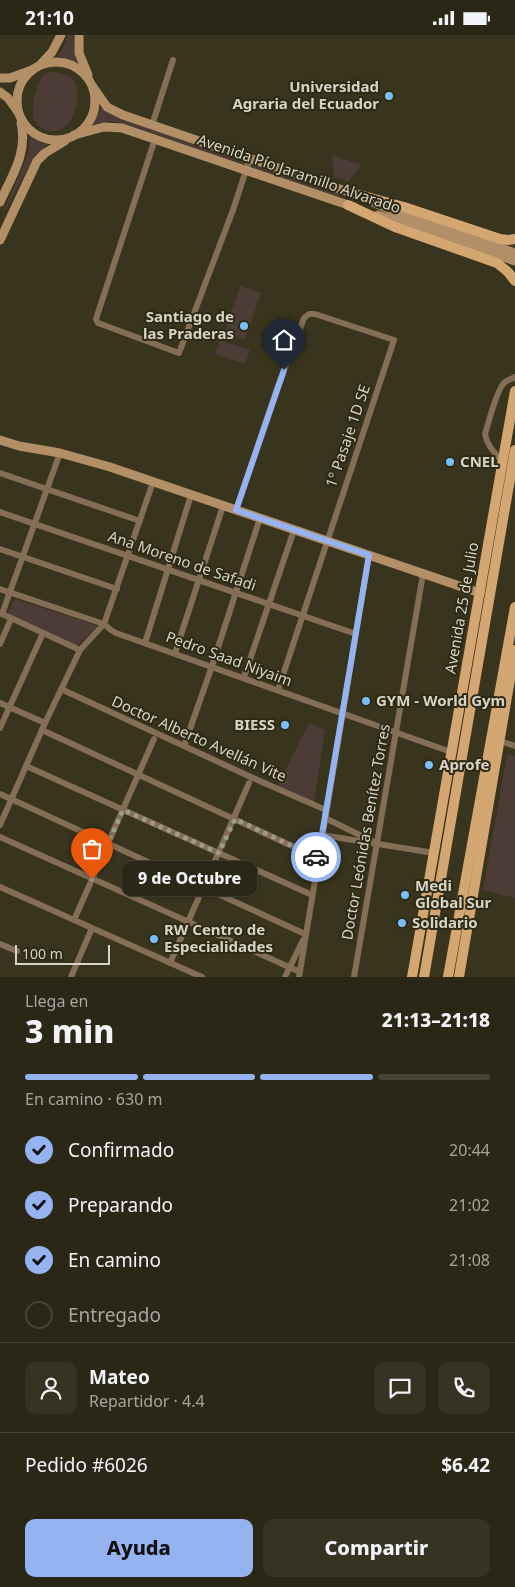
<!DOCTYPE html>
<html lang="es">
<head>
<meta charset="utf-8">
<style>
	:root { --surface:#2a2716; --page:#363323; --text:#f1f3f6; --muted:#a5a5a1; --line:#464435; --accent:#95b2f1 }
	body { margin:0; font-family:"Noto Sans",sans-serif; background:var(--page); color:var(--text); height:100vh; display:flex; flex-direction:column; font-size:19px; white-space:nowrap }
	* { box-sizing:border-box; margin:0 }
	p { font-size:16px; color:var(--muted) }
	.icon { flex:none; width:28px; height:28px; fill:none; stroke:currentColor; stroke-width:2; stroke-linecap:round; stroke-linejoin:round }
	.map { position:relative; height:942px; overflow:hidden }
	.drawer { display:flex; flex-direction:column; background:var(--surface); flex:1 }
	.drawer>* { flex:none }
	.scale { position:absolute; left:15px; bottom:12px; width:95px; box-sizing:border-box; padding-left:5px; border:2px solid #d7d4c7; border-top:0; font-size:14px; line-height:18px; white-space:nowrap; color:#d7d4c7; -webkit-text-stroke:4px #2e2a14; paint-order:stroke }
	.pin { position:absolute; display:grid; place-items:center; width:42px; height:42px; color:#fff; margin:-51px -21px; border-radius:50% 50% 50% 0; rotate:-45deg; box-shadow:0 0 5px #0007 }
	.pin .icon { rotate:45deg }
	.courier { position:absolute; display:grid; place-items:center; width:50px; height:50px; margin:-25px; border:4px solid #95b2f1; border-radius:50%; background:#fff; color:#222; box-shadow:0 1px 6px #0007 }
	.bubble { position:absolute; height:35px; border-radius:10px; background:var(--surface); box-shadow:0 1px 4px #0004,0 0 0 1px var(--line); font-size:16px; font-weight:800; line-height:35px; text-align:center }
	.headline em { font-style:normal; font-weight:800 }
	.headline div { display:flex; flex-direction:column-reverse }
	.headline { display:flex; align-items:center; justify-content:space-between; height:85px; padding:0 25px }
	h1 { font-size:32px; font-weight:800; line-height:38px }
	.bar { display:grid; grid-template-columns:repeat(4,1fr); gap:8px 5px; align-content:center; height:60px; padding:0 25px }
	.bar i { height:6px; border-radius:4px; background:var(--line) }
	.bar .active { background:var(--accent) }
	.bar p { grid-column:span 4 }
	.line { display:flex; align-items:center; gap:12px; padding:0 25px; border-top:1px solid var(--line) }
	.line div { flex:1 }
	.round { display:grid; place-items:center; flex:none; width:52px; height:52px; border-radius:10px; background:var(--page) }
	ol { padding:0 25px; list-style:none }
	li { display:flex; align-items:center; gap:15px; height:55px }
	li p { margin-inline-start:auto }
	li .icon { padding:5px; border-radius:50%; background:var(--accent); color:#111; stroke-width:4 }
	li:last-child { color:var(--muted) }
	li i { width:28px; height:28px; border:2px solid var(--line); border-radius:50% }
	.action { display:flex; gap:10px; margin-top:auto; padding:10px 25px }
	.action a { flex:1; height:58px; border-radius:10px; background:var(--accent); color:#111; font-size:20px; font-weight:800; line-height:58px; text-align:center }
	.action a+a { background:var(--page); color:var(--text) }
	.status { display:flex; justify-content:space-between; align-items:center; height:35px; padding:0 25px; background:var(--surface); direction:ltr }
	.status svg { height:14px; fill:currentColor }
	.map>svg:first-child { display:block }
	.green { fill:#4d3c35 }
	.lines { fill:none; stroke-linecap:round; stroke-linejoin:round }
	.street { stroke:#846e55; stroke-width:6 }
	.secondary { stroke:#b28f66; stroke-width:9 }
	.primary { stroke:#d4a772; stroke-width:10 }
	.done { stroke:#9f9c8c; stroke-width:5; stroke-dasharray:0 9 }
	.route { stroke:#95b2f1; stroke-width:6 }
	.poi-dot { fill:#79bff8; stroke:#2e2a14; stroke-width:2 }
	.labels { text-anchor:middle; stroke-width:4; stroke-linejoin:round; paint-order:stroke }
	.poi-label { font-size:15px; font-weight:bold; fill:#d7d4c7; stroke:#2e2a14; text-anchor:start }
	.street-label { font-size:15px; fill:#d7d4c7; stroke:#2e2a14 }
</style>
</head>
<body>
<div class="status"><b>21:10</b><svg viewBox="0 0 49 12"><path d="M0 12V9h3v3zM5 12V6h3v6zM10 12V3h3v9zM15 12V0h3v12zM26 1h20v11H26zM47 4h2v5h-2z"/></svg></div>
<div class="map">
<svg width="515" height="942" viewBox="0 0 515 942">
	<rect width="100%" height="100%" fill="#38341d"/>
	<g class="green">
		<polygon points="68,0 73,0 74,16 77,26 57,21 62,16"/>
		<path d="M 52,37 C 59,38 68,39 73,45 C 85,60 71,107 44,94 C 39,92 35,88 33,83 C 31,74 36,45 45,39 C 46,38 50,37 52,37 Z"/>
		<polygon points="102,71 115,81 124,85 337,157 343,161 336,161 123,88 110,86 92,90"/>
		<polygon points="30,102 41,108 48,109 34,121 6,175 4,174 28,119"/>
		<polygon points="332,120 361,130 348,147 334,142"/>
		<polygon points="240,251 261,258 245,305 225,298"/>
		<polygon points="220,305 250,315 245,329 215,319"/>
		<polygon points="15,564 98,591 77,611 7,580"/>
		<polygon points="309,688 325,695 314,767 278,750"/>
		<polygon points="507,719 515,721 515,863 483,855"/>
	</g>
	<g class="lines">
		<g class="street">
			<polyline points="152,90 173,25"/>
			<polyline points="155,104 96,284 98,288 179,318 233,175 250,123"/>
			<path d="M 503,427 C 495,418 487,411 485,399 C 489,387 496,356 504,348 C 507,345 512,344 515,342"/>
			<polyline points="0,438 140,486"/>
			<polyline points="236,475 278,351 304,283 309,279 315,279 394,305 278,655"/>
			<polyline points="0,477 356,599"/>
			<polyline points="0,514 117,554"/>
			<polyline points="0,554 104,589 111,595 116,598 451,717"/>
			<polyline points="0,578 80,615"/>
			<polyline points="2,579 60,418"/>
			<polyline points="145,608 191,460"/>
			<polyline points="0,609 11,584"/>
			<polyline points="175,618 223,471"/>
			<polyline points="244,642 294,495"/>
			<polyline points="61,654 253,743 326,775"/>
			<polyline points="0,668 45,688"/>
			<polyline points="0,693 43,598"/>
			<polyline points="42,695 318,823"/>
			<polyline points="500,706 515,711"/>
			<polyline points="184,711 212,631 260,483"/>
			<polyline points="26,731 312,860"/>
			<polyline points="0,759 305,899"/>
			<polyline points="325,783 372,806"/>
			<polyline points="0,790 45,688 80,615 104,589 153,447"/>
			<polyline points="322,800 434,818"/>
			<polyline points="0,802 300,937"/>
			<polyline points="0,852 202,942"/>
			<polyline points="74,885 154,704"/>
			<polyline points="0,909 17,916"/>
			<polyline points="170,928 249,748"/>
			<polyline points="71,942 92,893"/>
			<polyline points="285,942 303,905"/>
			<polyline points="299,942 369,520"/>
			<polyline points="354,942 423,539"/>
		</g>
		<g class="secondary">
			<polyline points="79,0 79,18 88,40"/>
			<circle cx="56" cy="66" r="39"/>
			<polyline points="40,30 52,17 61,0"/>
			<polyline points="0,43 10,43 32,35"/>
			<polyline points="93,52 107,72 123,80 357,160"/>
			<polyline points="0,57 8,63 18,77"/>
			<polyline points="74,100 104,92 122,93 354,172"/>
			<path d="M 0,167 C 12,141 28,117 21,88"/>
			<polyline points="375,168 401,179 515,218"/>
			<polyline points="378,180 515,226"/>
			<polyline points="0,205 37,126 45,118 65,106"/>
			<polyline points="0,405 19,411 60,418 110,432 480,558"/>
		</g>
		<g class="primary">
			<polyline points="352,158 404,172 500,204 508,205 515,204"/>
			<polyline points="348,170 395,192 497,228 508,237 515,246"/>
			<polyline points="412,942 515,356"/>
			<polyline points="424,942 515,415"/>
			<polyline points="448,942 515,572"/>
			<polyline points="459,942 515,615"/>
		</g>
	</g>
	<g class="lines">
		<polyline class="done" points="92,844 123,775 219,818 235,784 316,822"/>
		<polyline class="route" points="284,335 236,475 369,520 318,823 316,822"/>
	</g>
	<g class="poi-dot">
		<circle cx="389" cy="61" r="5"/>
		<circle cx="244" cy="291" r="5"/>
		<circle cx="450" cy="427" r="5"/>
		<circle cx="366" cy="666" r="5"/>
		<circle cx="285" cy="690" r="5"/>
		<circle cx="429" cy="730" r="5"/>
		<circle cx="405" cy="860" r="5"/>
		<circle cx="402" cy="888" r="5"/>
		<circle cx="154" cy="904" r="5"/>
	</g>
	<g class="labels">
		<g class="poi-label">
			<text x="379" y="57" text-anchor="end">Universidad<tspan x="379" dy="17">Agraria del Ecuador</tspan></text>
			<text x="234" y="287" text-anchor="end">Santiago de<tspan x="234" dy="17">las Praderas</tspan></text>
			<text x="460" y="432">CNEL</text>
			<text x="376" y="671">GYM - World Gym</text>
			<text x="275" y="695" text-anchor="end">BIESS</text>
			<text x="439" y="735">Aprofe</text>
			<text x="415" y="856">Medi<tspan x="415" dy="17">Global Sur</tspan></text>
			<text x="412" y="893">Solidario</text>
			<text x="164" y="900">RW Centro de<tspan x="164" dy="17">Especialidades</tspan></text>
		</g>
		<g class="street-label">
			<text transform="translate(299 139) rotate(19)" y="5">Avenida Pío Jaramillo Alvarado</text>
			<text transform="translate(348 401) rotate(-71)" y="5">1º Pasaje 1D SE</text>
			<text transform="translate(182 526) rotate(19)" y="5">Ana Moreno de Safadi</text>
			<text transform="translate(462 573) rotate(-80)" y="5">Avenida 25 de Julio</text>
			<text transform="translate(229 624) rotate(20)" y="5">Pedro Saad Niyaim</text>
			<text transform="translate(199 704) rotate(24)" y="5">Doctor Alberto Avellán Vite</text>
			<text transform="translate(366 797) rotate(-80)" y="5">Doctor Leónidas Benítez Torres</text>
		</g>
	</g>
</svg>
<div class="scale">100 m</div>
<div class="pin" style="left:92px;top:844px;background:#ea580c"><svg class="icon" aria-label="bag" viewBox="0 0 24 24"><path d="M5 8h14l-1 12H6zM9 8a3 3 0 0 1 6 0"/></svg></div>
<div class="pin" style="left:284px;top:335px;background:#1f2937"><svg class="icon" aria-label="home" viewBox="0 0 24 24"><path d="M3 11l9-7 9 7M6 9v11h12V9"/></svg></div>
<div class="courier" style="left:316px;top:822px"><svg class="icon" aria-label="car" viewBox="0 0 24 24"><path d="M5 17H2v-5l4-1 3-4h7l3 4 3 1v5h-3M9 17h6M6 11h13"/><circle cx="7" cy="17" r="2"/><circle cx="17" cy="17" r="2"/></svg></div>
<div class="bubble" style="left:122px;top:826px;width:135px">9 de Octubre</div>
</div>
<section class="drawer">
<div class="headline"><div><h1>3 min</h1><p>Llega en</p></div><em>21:13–21:18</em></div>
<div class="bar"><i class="active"></i><i class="active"></i><i class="active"></i><i></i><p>En camino · 630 m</p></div>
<ol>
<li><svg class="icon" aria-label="check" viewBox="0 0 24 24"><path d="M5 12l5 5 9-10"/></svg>Confirmado<p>20:44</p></li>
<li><svg class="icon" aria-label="check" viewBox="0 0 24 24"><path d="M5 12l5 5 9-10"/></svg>Preparando<p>21:02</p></li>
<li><svg class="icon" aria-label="check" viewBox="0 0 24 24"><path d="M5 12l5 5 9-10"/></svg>En camino<p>21:08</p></li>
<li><i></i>Entregado</li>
</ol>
<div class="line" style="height:90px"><a class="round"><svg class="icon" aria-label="person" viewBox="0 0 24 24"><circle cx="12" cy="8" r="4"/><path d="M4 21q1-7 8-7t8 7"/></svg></a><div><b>Mateo</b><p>Repartidor · 4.4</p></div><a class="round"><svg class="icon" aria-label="chat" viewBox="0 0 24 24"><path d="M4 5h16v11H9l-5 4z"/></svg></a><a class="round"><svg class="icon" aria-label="phone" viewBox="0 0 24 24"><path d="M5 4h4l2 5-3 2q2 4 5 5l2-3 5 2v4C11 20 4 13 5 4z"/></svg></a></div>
<div class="line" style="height:65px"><div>Pedido #6026</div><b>$6.42</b></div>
<div class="action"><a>Ayuda</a><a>Compartir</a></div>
</section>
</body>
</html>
